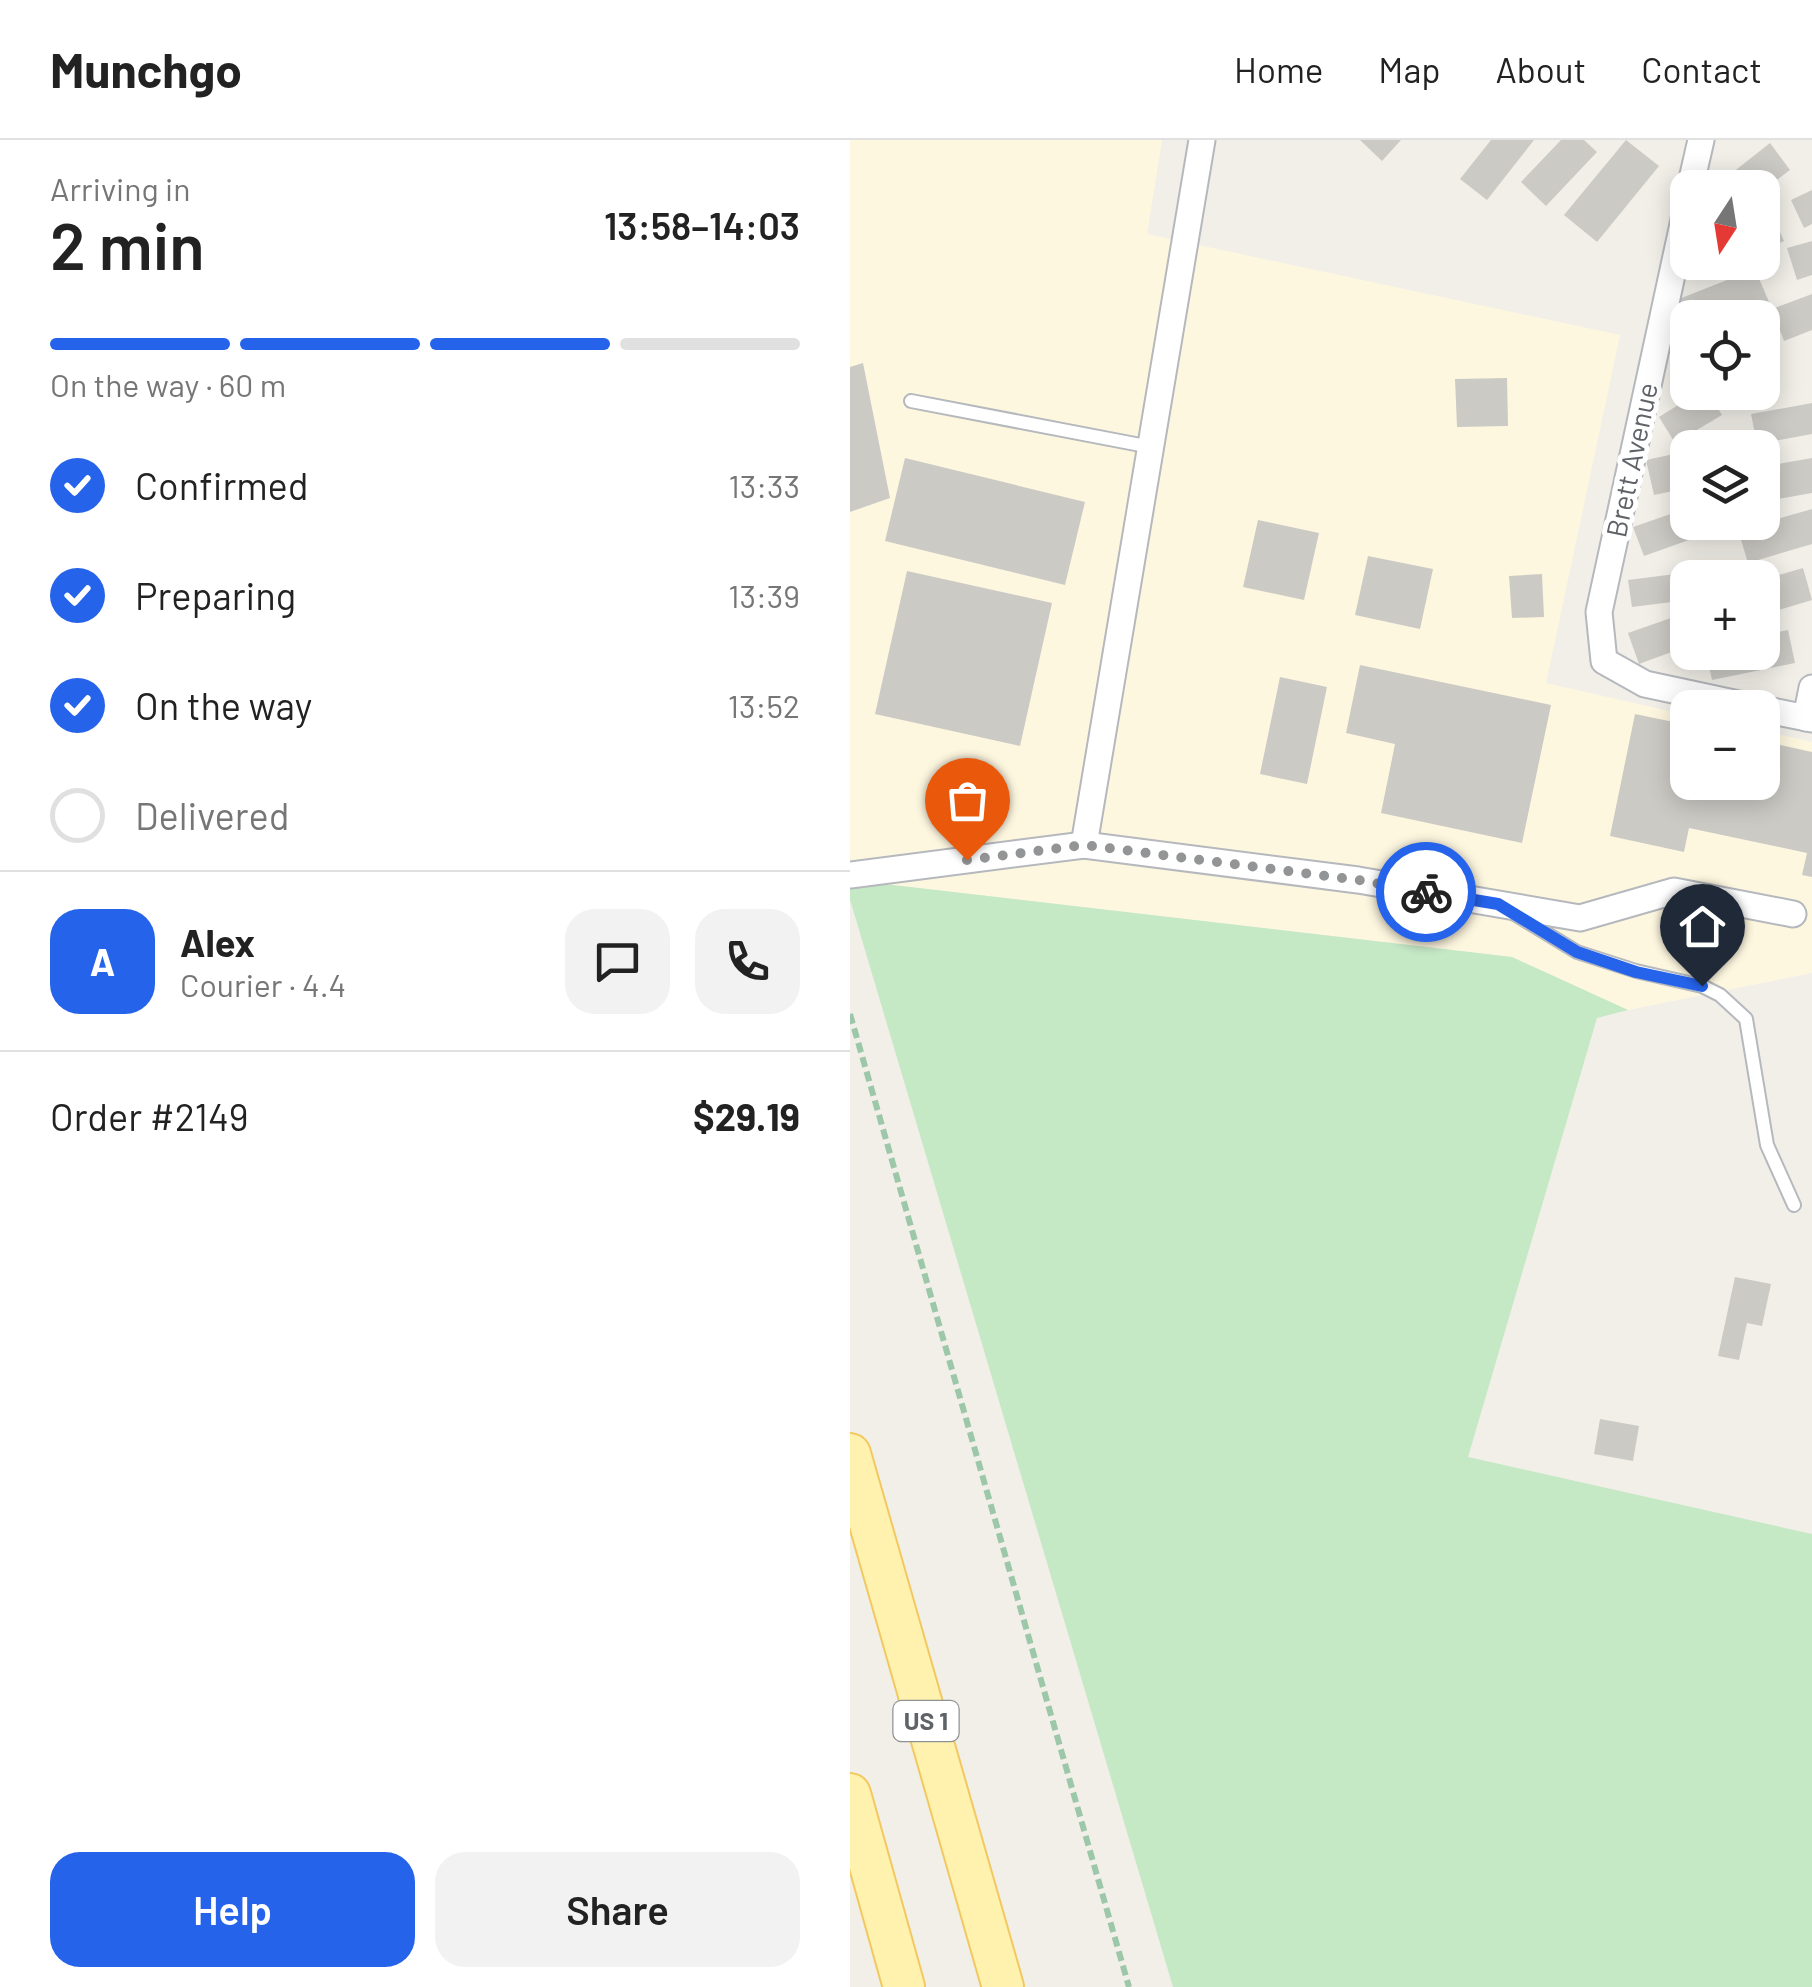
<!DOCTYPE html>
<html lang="en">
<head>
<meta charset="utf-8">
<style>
	:root { --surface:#fff; --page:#f2f2f2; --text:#222; --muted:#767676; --line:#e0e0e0; --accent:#2563eb }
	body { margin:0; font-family:Barlow,sans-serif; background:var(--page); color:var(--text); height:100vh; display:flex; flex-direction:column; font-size:38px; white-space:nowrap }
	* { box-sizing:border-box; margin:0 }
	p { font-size:32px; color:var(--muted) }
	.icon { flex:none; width:55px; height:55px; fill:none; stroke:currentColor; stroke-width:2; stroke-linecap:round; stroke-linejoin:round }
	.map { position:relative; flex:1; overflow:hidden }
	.drawer { display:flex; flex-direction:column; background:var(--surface); width:850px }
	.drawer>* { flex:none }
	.needle { width:65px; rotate:192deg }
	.tools { position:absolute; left:820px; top:30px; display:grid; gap:20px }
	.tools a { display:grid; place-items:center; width:110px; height:110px; border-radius:20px; background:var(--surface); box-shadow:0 5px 25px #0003; font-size:50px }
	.pin { position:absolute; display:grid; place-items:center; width:85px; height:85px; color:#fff; margin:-102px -42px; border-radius:50% 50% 50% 0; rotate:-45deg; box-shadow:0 0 10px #0007 }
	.pin .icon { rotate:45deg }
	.courier { position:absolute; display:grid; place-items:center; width:100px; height:100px; margin:-50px; border:8px solid #2563eb; border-radius:50%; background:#fff; color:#222; box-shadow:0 2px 12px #0007 }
	.head em { font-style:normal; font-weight:600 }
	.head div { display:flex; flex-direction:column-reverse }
	.head { display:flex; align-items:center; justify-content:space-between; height:170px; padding:0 50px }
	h1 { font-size:65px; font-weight:600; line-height:75px }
	.bar { display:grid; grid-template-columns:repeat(4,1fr); gap:15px 10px; align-content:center; height:120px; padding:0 50px }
	.bar i { height:12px; border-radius:8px; background:var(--line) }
	.bar .selected { background:var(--accent) }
	.bar p { grid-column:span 4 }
	.line { display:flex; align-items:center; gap:25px; padding:0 50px; border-top:2px solid var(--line) }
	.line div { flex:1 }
	.round { display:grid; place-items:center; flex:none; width:105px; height:105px; border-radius:30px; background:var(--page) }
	ol { padding:0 50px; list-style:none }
	li { display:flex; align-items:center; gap:30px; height:110px }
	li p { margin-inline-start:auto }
	li .icon { padding:10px; border-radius:50%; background:var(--accent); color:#fff; stroke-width:4 }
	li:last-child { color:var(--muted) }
	li i { width:55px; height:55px; border:5px solid var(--line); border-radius:50% }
	.primary-button { display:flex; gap:20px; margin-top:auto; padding:20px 50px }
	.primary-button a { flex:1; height:115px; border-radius:30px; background:var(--accent); color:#fff; font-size:40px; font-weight:600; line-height:115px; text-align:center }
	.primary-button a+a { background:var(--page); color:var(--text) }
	header { display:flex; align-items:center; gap:60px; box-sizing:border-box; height:140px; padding:0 50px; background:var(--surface); border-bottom:2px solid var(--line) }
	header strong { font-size:48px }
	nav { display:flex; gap:55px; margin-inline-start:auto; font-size:35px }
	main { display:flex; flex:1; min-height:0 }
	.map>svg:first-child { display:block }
	.commercial { fill:#fef7e0 }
	.green { fill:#c5e8c5 }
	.building { fill:#cccac5 }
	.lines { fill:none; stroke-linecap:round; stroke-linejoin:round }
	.lane-casing { stroke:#b5b8bc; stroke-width:16 }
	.street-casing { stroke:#b5b8bc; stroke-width:29 }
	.primary-casing { stroke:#f2c960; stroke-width:44 }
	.path { stroke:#9cc7a9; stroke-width:6; stroke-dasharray:10 5; stroke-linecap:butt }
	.lane { stroke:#fff; stroke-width:12 }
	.street { stroke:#fff; stroke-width:25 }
	.primary { stroke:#fff2af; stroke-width:40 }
	.done { stroke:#929495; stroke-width:10; stroke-dasharray:0 18 }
	.route { stroke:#2563eb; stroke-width:12 }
	.labels { text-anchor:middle; stroke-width:10; stroke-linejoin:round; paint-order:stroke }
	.shield { fill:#fff; stroke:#8f9295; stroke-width:2.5 }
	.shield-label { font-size:25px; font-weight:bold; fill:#5f6368 }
	.street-label { font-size:28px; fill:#5f6368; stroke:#fff }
</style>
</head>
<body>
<header>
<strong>Munchgo</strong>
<nav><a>Home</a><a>Map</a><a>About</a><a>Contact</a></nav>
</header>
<main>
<section class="drawer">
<div class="head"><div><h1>2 min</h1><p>Arriving in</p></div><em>13:58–14:03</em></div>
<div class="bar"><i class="selected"></i><i class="selected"></i><i class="selected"></i><i></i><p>On the way · 60 m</p></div>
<ol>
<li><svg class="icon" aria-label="check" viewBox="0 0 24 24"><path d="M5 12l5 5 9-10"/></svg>Confirmed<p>13:33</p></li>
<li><svg class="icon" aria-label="check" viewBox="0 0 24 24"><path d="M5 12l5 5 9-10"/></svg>Preparing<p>13:39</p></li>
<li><svg class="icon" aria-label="check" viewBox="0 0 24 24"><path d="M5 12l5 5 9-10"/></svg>On the way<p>13:52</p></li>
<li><i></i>Delivered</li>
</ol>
<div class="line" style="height:180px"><b class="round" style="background:var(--accent);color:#fff">A</b><div><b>Alex</b><p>Courier · 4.4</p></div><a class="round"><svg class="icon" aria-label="chat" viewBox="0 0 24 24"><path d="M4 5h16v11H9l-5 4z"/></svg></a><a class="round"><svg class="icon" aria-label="phone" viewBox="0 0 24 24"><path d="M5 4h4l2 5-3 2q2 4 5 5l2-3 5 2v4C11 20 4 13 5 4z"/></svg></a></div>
<div class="line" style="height:130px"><div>Order #2149</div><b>$29.19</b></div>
<div class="primary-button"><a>Help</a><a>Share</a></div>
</section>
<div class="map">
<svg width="962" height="1847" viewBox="0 0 962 1847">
	<rect width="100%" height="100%" fill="#f1efe8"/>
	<polygon class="commercial" points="0,0 312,0 297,94 770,195 696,543 837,575 838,642 912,642 913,591 962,602 962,833 778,870 662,817 0,740"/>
	<polygon class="green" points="0,740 662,817 778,870 747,878 618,1317 962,1394 962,1847 323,1847 4,773 0,760"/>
	<g class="building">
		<polygon points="510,0 551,0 532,21"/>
		<polygon points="641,0 684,0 637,60 610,39"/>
		<polygon points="711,0 734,0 747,12 696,66 671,42"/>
		<polygon points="776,0 809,26 747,102 714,75"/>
		<polygon points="920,3 940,30 912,51 912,48 863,48"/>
		<polygon points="962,50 962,84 954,88 941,60"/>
		<polygon points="920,69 934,101 912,110 912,72"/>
		<polygon points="962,101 962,135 947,140 937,108"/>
		<polygon points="905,129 919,162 880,178 836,178 829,159"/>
		<polygon points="962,154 962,190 934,201 922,169"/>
		<polygon points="838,221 838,245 829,248 822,227"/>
		<polygon points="13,223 40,358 0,372 0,227"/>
		<polygon points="657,238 658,286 607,287 605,239"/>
		<polygon points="849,252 858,252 872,275 825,303 809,277"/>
		<polygon points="962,263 962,294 907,304 901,274"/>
		<polygon points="838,311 838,348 804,355 796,320"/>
		<polygon points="55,318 235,362 215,445 35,401"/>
		<polygon points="962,318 962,353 912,362 912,327"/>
		<polygon points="838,368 838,382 849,382 853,395 794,416 783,387"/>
		<polygon points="962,369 962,404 898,423 888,390"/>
		<polygon points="408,380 469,393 454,460 393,447"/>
		<polygon points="518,416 583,429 570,489 505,475"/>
		<polygon points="953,428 962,460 912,475 912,440"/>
		<polygon points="57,431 202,463 170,606 25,574"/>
		<polygon points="849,431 849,438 838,438 838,460 782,467 778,440"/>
		<polygon points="692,434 694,477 662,478 659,436"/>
		<polygon points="838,472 838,506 789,524 778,493"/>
		<polygon points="938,490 945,523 862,540 856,512 912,512 912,495"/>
		<polygon points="510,525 701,565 672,703 531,673 545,604 496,593"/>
		<polygon points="430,537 477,547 457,644 410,634"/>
		<polygon points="785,574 838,585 838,642 912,642 912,601 962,612 962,737 952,735 957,713 839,688 834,712 760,696"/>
		<polygon points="885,1137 921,1144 912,1186 897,1183 889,1220 868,1216"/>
		<polygon points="750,1279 789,1286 783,1321 744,1314"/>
	</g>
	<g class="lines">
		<g class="lane-casing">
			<g id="lane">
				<polyline points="61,261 301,307"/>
				<polyline points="663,773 727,812 786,831 852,846 870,855 896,879 917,1005 944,1065"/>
			</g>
		</g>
		<g class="street-casing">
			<g id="street">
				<polyline points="840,48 851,0"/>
				<polyline points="838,61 749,472 754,521 795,544 907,568"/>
				<polyline points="912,569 962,579"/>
				<polyline points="956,578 962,548"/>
				<polyline points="234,705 352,0"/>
				<polyline points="0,735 234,705 508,740 730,778 824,751 943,774"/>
			</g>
		</g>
		<g class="primary-casing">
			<g id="primary">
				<polyline points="0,1314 153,1847"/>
				<polyline points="0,1654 54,1847"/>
			</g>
		</g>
		<polyline class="path" points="0,874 279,1847"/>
		<use href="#lane" class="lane"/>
		<use href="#street" class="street"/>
		<use href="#primary" class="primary"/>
	</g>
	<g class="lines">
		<polyline class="done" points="117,720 234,705 508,740 576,752"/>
		<polyline class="route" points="576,752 648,764 727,812 786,832 852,846"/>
	</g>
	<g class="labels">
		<rect class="shield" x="43.5" y="1561" width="65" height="40" rx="8"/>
		<g class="shield-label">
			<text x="76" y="1590">US 1</text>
		</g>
		<g class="street-label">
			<text transform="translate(782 320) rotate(-78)" y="10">Brett Avenue</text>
		</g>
	</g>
</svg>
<div class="tools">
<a><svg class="needle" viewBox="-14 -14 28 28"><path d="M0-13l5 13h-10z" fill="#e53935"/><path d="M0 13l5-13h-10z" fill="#767676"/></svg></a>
<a><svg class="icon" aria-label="locate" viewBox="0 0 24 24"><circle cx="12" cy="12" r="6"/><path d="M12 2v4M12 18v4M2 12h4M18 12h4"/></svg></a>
<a><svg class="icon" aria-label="layers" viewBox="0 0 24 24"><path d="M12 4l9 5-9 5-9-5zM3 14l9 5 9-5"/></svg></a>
<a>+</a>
<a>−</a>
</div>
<div class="pin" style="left:117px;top:720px;background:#ea580c"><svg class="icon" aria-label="bag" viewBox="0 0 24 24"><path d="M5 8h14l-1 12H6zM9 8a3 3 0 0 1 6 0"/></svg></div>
<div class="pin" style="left:852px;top:846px;background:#1f2937"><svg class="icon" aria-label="home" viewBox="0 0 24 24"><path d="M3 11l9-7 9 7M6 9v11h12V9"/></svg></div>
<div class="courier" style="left:576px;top:752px"><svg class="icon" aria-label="bike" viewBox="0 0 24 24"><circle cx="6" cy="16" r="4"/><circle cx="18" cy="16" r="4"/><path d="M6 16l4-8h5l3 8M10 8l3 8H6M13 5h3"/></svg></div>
</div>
</main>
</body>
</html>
